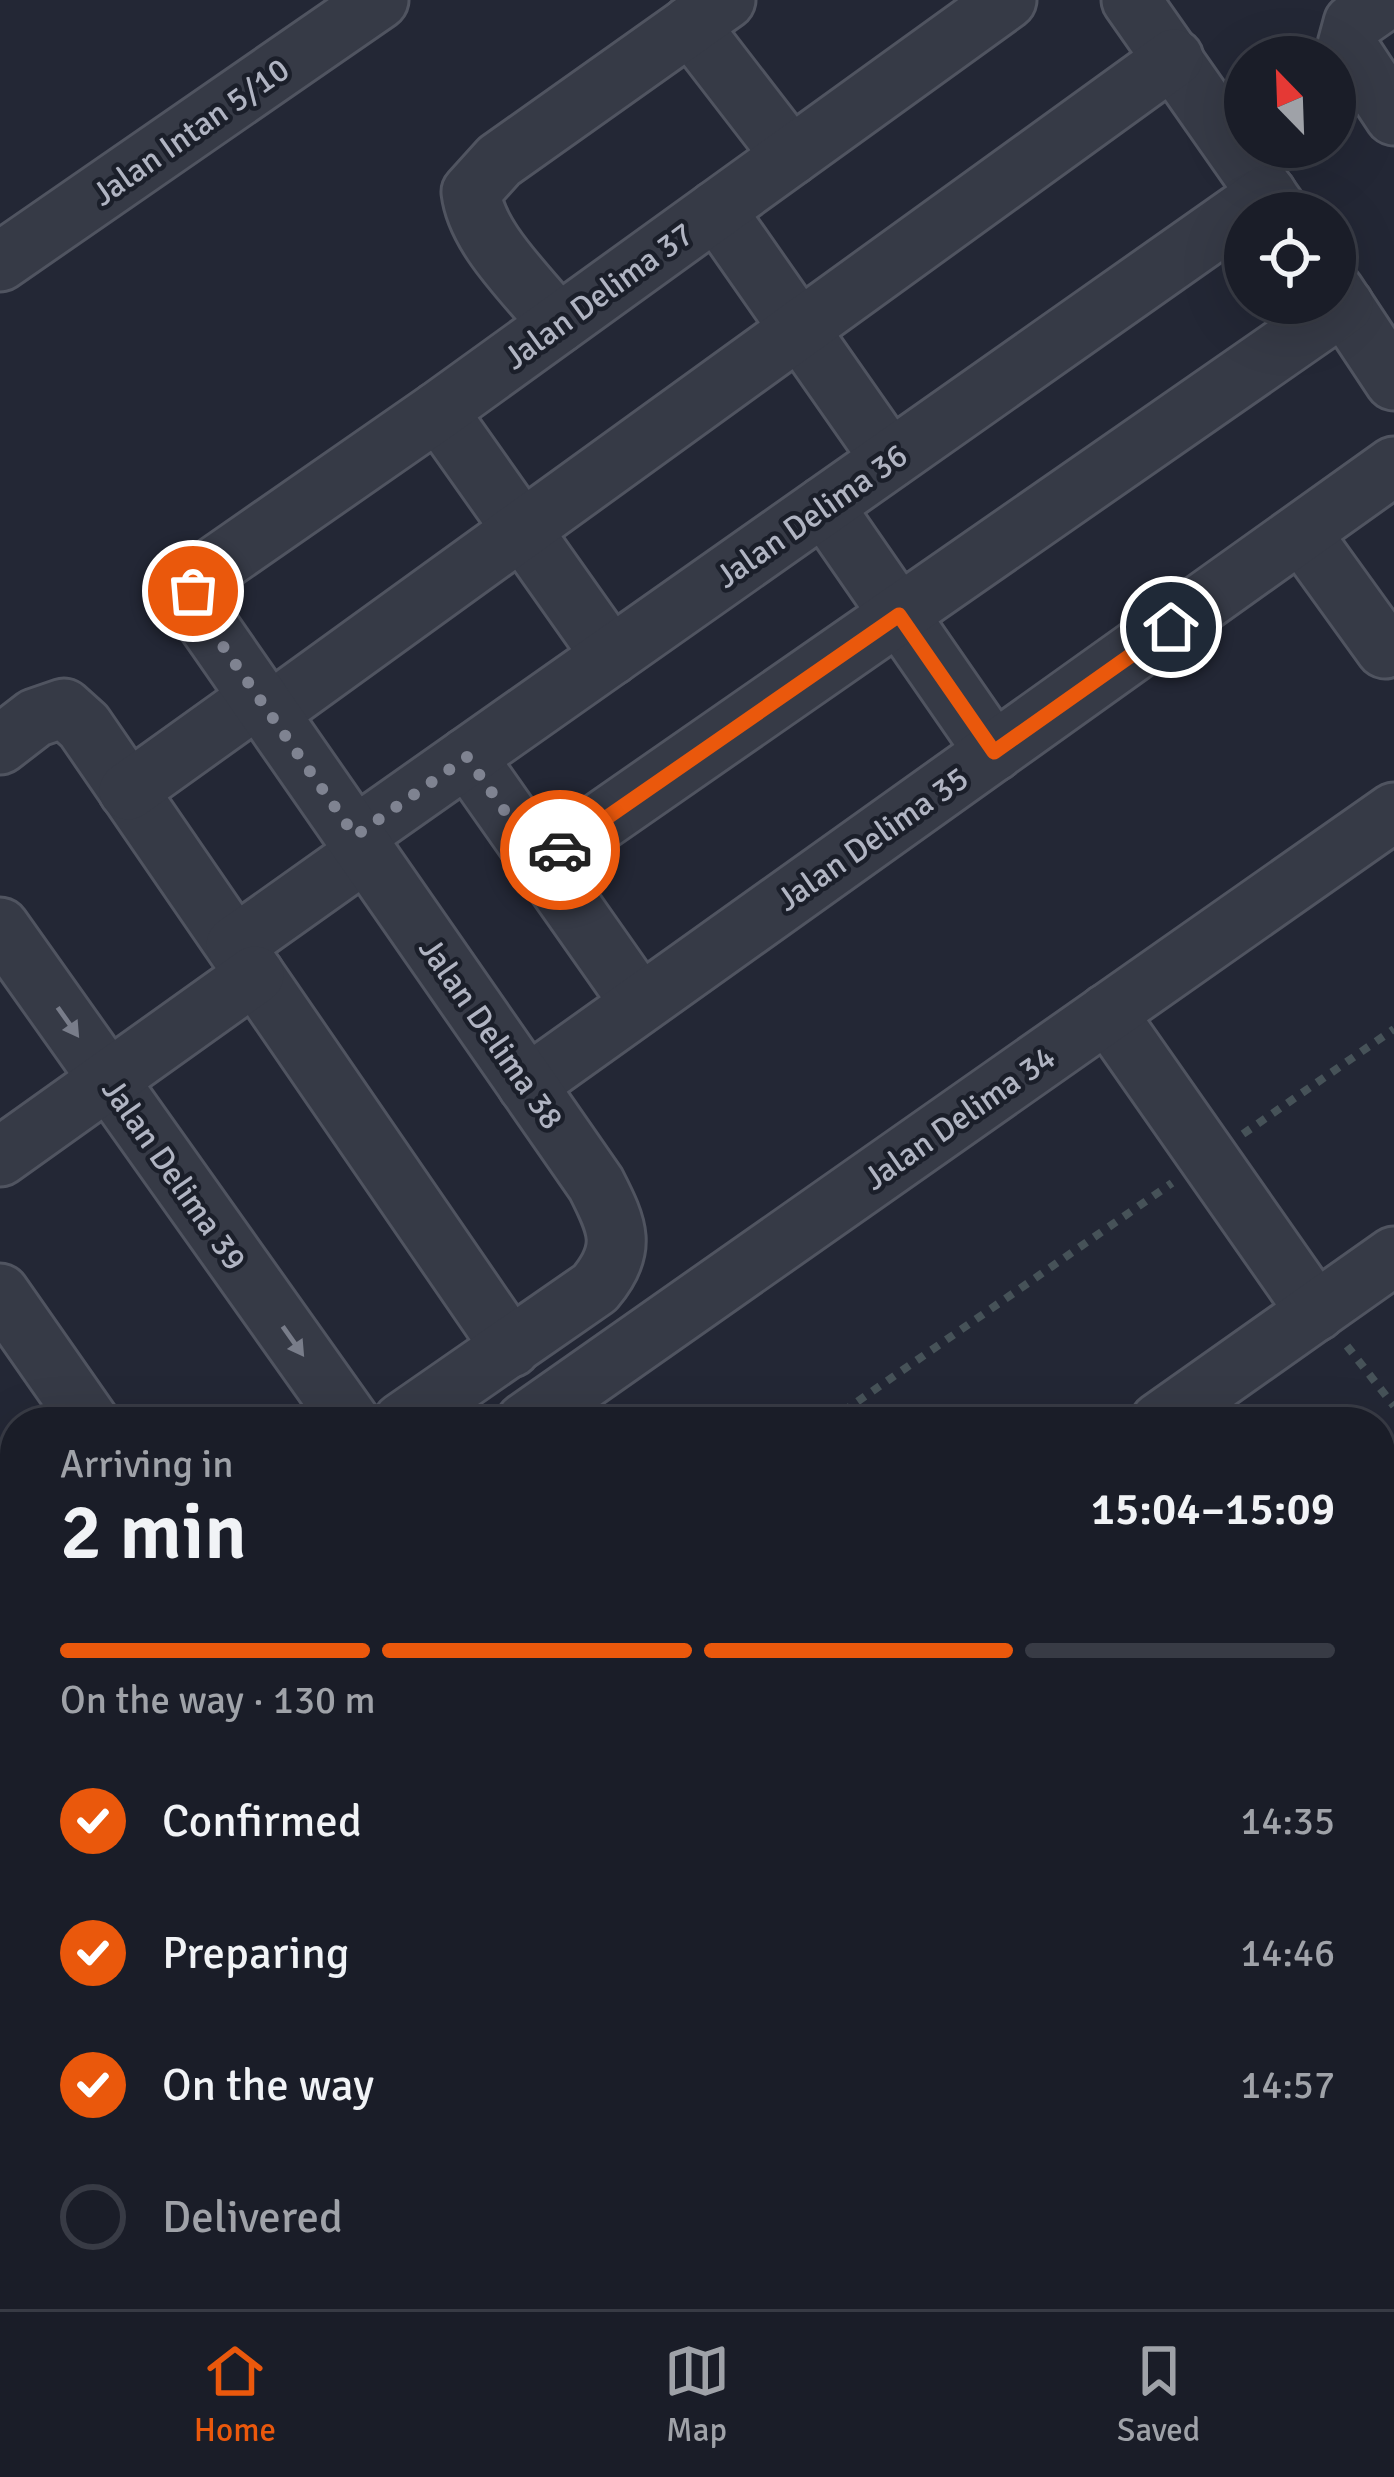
<!DOCTYPE html>
<html lang="en">
<head>
<meta charset="utf-8">
<style>
	:root { --surface:#1a1d28; --page:#272a34; --text:#f1f3f6; --muted:#9fa2a8; --line:#383b45; --accent:#ea580c }
	body { margin:0; font-family:Signika,sans-serif; background:var(--page); color:var(--text); height:100vh; display:flex; flex-direction:column; font-size:45px; white-space:nowrap }
	* { box-sizing:border-box; margin:0 }
	p { font-size:39px; color:var(--muted) }
	.icon { flex:none; width:66px; height:66px; fill:none; stroke:currentColor; stroke-width:2; stroke-linecap:round; stroke-linejoin:round }
	.map { position:relative; flex:1; overflow:hidden }
	.panel { position:absolute; left:0px; top:1407px; width:1395px; height:903px; display:flex; flex-direction:column; background:var(--surface); border-radius:48px 48px 0 0; box-shadow:0 12px 48px #0002,0 0 0 3px var(--line) }
	.panel>* { flex:none }
	.needle { width:78px; rotate:337deg }
	.buttons { position:absolute; left:1224px; top:36px; display:grid; gap:24px }
	.buttons a { display:grid; place-items:center; width:132px; height:132px; border-radius:50%; background:var(--surface); box-shadow:0 12px 48px #0002,0 0 0 3px var(--line); font-size:60px }
	.pin { position:absolute; display:grid; place-items:center; width:102px; height:102px; color:#fff; margin:-51px; border:6px solid #fff; border-radius:50%; box-shadow:0 3px 12px #0007 }
	.courier { position:absolute; display:grid; place-items:center; width:120px; height:120px; margin:-60px; border:9px solid #ea580c; border-radius:50%; background:#fff; color:#222; box-shadow:0 3px 15px #0007 }
	.headline em { font-style:normal; font-weight:600 }
	.headline div { display:flex; flex-direction:column-reverse }
	.headline { display:flex; align-items:center; justify-content:space-between; height:204px; padding:0 60px }
	h1 { font-size:78px; font-weight:600; line-height:90px }
	.bar { display:grid; grid-template-columns:repeat(4,1fr); gap:18px 12px; align-content:center; height:144px; padding:0 60px }
	.bar i { height:15px; border-radius:9px; background:var(--line) }
	.bar .current { background:var(--accent) }
	.bar p { grid-column:span 4 }
	ol { padding:0 60px; list-style:none }
	li { display:flex; align-items:center; gap:36px; height:132px }
	li p { margin-inline-start:auto }
	li .icon { padding:12px; border-radius:50%; background:var(--accent); color:#fff; stroke-width:4 }
	li:last-child { color:var(--muted) }
	li i { width:66px; height:66px; border:6px solid var(--line); border-radius:50% }
	.menu { display:flex; justify-content:space-around; align-items:center; height:168px; border-top:3px solid var(--line); background:var(--surface); font-size:33px; color:var(--muted) }
	.menu a { display:grid; justify-items:center; gap:6px }
	.menu .current { color:var(--accent) }
	.map>svg:first-child { display:block }
	.lines { fill:none; stroke-linecap:round; stroke-linejoin:round }
	.minor-casing { stroke:#505460; stroke-width:63 }
	.path { stroke:#465258; stroke-width:8; stroke-dasharray:9 9; stroke-linecap:butt }
	.minor { stroke:#363a46; stroke-width:57 }
	.oneway { fill:#797d8a }
	.done { stroke:#7f8391; stroke-width:12; stroke-dasharray:0 21.6 }
	.route { stroke:#ea580c; stroke-width:15 }
	.labels { text-anchor:middle; stroke-width:9; stroke-linejoin:round; paint-order:stroke }
	.street-label { font-size:33px; fill:#b0b4c2; stroke:#1b1f2a }
</style>
</head>
<body>
<div class="map">
<svg width="1394" height="2309" viewBox="0 0 1394 2309">
	<rect width="100%" height="100%" fill="#232735"/>
	<g class="lines">
		<g class="minor-casing">
			<g id="minor">
				<polyline points="1131,0 1280,213"/>
				<polyline points="1386,0 1353,23 1347,45 1394,116"/>
				<polyline points="690,25 791,156"/>
				<polyline points="716,210 890,459"/>
				<polyline points="0,262 379,0"/>
				<polyline points="1335,292 1394,381"/>
				<path d="M 558,324 C 529,286 477,240 471,192 L 499,161 L 726,0"/>
				<polyline points="438,411 611,656"/>
				<polyline points="824,506 994,752"/>
				<polyline points="1302,534 1385,649"/>
				<polyline points="270,712 1174,58"/>
				<polyline points="0,745 35,718 64,708 84,726 511,1348"/>
				<polyline points="467,757 639,1002"/>
				<polyline points="128,791 259,697"/>
				<polyline points="355,836 1267,194"/>
				<polyline points="541,863 1344,305"/>
				<polyline points="0,927 351,1422"/>
				<polyline points="235,945 366,852"/>
				<polyline points="1107,1013 1316,1312"/>
				<polyline points="527,1085 1394,466"/>
				<polyline points="0,1157 255,975"/>
				<polyline points="0,1293 90,1422"/>
				<path d="M 402,1422 L 595,1288 C 628,1249 618,1227 596,1184 L 197,609 L 193,591 L 202,575 L 438,411 L 1007,0"/>
				<polyline points="525,1422 1394,812"/>
				<polyline points="1159,1422 1394,1256"/>
				<polyline points="0,1653 15,1675"/>
				<polyline points="1380,1737 1394,1727"/>
				<polyline points="0,1815 15,1837"/>
				<polyline points="0,1944 15,1965"/>
				<polyline points="1380,2108 1394,2097"/>
				<polyline points="241,2295 251,2309"/>
				<polyline points="335,2295 345,2309"/>
				<polyline points="454,2295 472,2309"/>
				<polyline points="569,2309 589,2295"/>
				<polyline points="1042,2309 1072,2295"/>
				<polyline points="1112,2309 1136,2295"/>
			</g>
		</g>
		<g class="path">
			<polyline points="1243,1134 1394,1029"/>
			<polyline points="1347,1346 1394,1406"/>
			<polyline points="828,1422 1172,1183"/>
			<polyline points="1380,1492 1394,1482"/>
		</g>
		<use href="#minor" class="minor"/>
	</g>
	<defs><path id="oneway-solid" d="M-6-.8H1V-3.2L6.5 0L1 3.2V.8H-6Z" transform="scale(3)"/></defs>
	<g class="oneway">
		<use href="#oneway-solid" transform="translate(68 1022) rotate(55)"/>
		<use href="#oneway-solid" transform="translate(293 1341) rotate(55)"/>
	</g>
	<g class="lines">
		<polyline class="done" points="193,591 197,609 355,836 467,757 541,863 560,850"/>
		<polyline class="route" points="560,850 899,615 994,752 1171,627"/>
	</g>
	<g class="labels">
		<g class="street-label">
			<text transform="translate(190 131) rotate(-35)" y="12">Jalan Intan 5/10</text>
			<text transform="translate(598 295) rotate(-36)" y="12">Jalan Delima 37</text>
			<text transform="translate(811 515) rotate(-35)" y="12">Jalan Delima 36</text>
			<text transform="translate(872 838) rotate(-35)" y="12">Jalan Delima 35</text>
			<text transform="translate(492 1033) rotate(55)" y="12">Jalan Delima 38</text>
			<text transform="translate(959 1117) rotate(-35)" y="12">Jalan Delima 34</text>
			<text transform="translate(175 1174) rotate(55)" y="12">Jalan Delima 39</text>
		</g>
	</g>
</svg>
<div class="buttons">
<a><svg class="needle" viewBox="-14 -14 28 28"><path d="M0-13l5 13h-10z" fill="#e53935"/><path d="M0 13l5-13h-10z" fill="#9fa2a8"/></svg></a>
<a><svg class="icon" aria-label="locate" viewBox="0 0 24 24"><circle cx="12" cy="12" r="6"/><path d="M12 2v4M12 18v4M2 12h4M18 12h4"/></svg></a>
</div>
<div class="pin" style="left:193px;top:591px;background:#ea580c"><svg class="icon" aria-label="bag" viewBox="0 0 24 24"><path d="M5 8h14l-1 12H6zM9 8a3 3 0 0 1 6 0"/></svg></div>
<div class="pin" style="left:1171px;top:627px;background:#1f2937"><svg class="icon" aria-label="home" viewBox="0 0 24 24"><path d="M3 11l9-7 9 7M6 9v11h12V9"/></svg></div>
<div class="courier" style="left:560px;top:850px"><svg class="icon" aria-label="car" viewBox="0 0 24 24"><path d="M5 17H2v-5l4-1 3-4h7l3 4 3 1v5h-3M9 17h6M6 11h13"/><circle cx="7" cy="17" r="2"/><circle cx="17" cy="17" r="2"/></svg></div>
<section class="panel">
<div class="headline"><div><h1>2 min</h1><p>Arriving in</p></div><em>15:04–15:09</em></div>
<div class="bar"><i class="current"></i><i class="current"></i><i class="current"></i><i></i><p>On the way · 130 m</p></div>
<ol>
<li><svg class="icon" aria-label="check" viewBox="0 0 24 24"><path d="M5 12l5 5 9-10"/></svg>Confirmed<p>14:35</p></li>
<li><svg class="icon" aria-label="check" viewBox="0 0 24 24"><path d="M5 12l5 5 9-10"/></svg>Preparing<p>14:46</p></li>
<li><svg class="icon" aria-label="check" viewBox="0 0 24 24"><path d="M5 12l5 5 9-10"/></svg>On the way<p>14:57</p></li>
<li><i></i>Delivered</li>
</ol>
</section>
</div>
<nav class="menu">
<a class="current"><svg class="icon" aria-label="home" viewBox="0 0 24 24"><path d="M3 11l9-7 9 7M6 9v11h12V9"/></svg>Home</a>
<a><svg class="icon" aria-label="map" viewBox="0 0 24 24"><path d="M3 6l6-2 6 2 6-2v14l-6 2-6-2-6 2zM9 4v14M15 6v14"/></svg>Map</a>
<a><svg class="icon" aria-label="saved" viewBox="0 0 24 24"><path d="M7 4h10v16l-5-4-5 4z"/></svg>Saved</a>
</nav>
</body>
</html>
